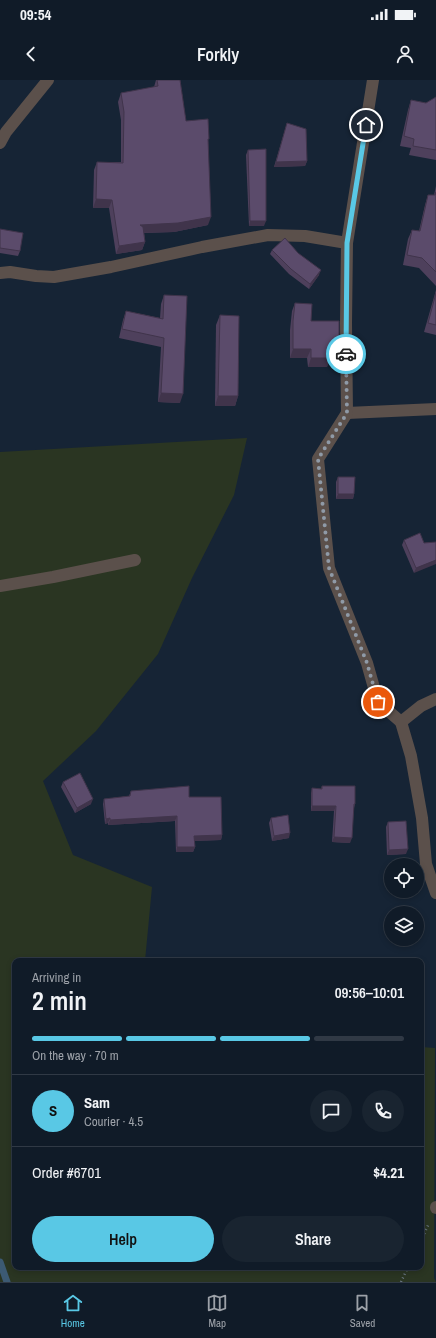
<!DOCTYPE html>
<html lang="en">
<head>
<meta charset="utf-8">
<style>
	:root { --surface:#101b28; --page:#192430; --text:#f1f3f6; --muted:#9ca1a8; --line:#303945; --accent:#59c8e5 }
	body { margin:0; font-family:"Archivo Narrow",sans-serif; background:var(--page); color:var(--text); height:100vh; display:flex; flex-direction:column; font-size:15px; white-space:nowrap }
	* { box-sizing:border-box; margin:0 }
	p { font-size:13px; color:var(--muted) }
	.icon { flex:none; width:22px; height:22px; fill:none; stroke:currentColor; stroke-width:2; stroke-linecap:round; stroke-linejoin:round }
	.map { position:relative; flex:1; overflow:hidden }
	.side { position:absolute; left:12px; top:878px; width:412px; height:312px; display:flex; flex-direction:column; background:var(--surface); border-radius:8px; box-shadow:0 2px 6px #0003,0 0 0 1px var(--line) }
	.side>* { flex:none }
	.tools { position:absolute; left:384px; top:778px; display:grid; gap:8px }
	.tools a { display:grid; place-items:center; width:40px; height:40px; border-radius:50%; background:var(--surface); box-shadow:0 2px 6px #0003,0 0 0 1px var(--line); font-size:20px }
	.pin { position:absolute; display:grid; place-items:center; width:34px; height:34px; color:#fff; margin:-17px; border:2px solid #fff; border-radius:50%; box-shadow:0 1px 4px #0007 }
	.courier { position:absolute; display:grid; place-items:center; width:40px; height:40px; margin:-20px; border:3px solid #59c8e5; border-radius:50%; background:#fff; color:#222; box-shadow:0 1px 5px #0007 }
	.head em { font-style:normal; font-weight:600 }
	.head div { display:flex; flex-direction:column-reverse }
	.head { display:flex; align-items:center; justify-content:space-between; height:68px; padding:0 20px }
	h1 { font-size:26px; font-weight:600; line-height:30px }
	.bar { display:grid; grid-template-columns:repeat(4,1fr); gap:6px 4px; align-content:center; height:48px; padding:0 20px }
	.bar i { height:5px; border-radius:3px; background:var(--line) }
	.bar .selected { background:var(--accent) }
	.bar p { grid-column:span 4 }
	.line { display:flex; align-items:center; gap:10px; padding:0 20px; border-top:1px solid var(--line) }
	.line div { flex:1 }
	.round { display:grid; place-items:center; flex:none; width:42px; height:42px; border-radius:21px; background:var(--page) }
	.action { display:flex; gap:8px; margin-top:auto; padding:8px 20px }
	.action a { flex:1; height:46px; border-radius:24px; background:var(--accent); color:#111; font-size:16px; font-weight:600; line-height:46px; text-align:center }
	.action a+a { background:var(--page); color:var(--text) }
	.status { display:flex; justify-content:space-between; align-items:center; height:28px; padding:0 20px; background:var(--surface); direction:ltr }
	.status svg { height:11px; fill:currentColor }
	header { display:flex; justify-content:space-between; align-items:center; height:52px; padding:0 20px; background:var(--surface); font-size:18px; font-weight:600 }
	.dock { display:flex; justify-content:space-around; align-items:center; height:56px; border-top:1px solid var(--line); background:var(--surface); font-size:11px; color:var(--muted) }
	.dock a { display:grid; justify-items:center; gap:2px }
	.dock .selected { color:var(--accent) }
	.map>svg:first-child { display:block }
	.green { fill:#2a3522 }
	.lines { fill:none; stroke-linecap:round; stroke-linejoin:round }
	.stream { stroke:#3c5a73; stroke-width:7 }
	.path { stroke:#6b7785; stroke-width:2.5; stroke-dasharray:1 3; stroke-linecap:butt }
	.street { stroke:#5b504b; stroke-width:12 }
	.wall { fill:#4e405c }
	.shaded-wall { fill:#40344b }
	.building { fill:#5b4b6b; stroke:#40344b }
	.done { stroke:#8f9aa7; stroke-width:4; stroke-dasharray:0 7.2 }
	.route { stroke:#59c8e5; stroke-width:5 }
</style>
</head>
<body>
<div class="status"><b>09:54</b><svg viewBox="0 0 49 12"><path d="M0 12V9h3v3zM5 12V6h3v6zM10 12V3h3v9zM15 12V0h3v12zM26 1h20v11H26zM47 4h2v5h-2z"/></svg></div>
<header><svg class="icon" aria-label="back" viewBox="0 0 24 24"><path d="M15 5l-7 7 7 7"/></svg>Forkly<svg class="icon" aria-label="person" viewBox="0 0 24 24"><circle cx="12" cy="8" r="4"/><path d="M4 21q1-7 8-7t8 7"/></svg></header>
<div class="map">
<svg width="436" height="1202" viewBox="0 0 436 1202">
	<rect width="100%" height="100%" fill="#162435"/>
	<polygon class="green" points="247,358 234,415 192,498 158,574 96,651 43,701 73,775 152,807 145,881 15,881 15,1187 421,1187 421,967 435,968 434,1198 436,1202 0,1202 0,372"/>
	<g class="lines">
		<polyline class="stream" points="0,1182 7,1202"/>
		<g class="path">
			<polyline points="421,1161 429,1143"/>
			<polyline points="401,1202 408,1187"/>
		</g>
		<g class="street">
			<polyline points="373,0 347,163 346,244 347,333 436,329"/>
			<polyline points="0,63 6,52 48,0"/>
			<polyline points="0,193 10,192 36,196 54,197 111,187 202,167 268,155 305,156 347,163"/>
			<polyline points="347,333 318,379 329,488 367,583 378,622 401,642"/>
			<polyline points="0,506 53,497 135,480"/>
			<polyline points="436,619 421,626 401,642 411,676 422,738 426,784 436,813"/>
			<polyline points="436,1128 436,1127"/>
		</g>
	</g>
	<g class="wall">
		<polygon points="156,0 180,0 186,41 208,64 208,145 174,152 144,153 145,162 142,170 116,174 109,128 93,128 94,90 97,82 121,82 121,40 118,22 121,13 154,7"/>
		<polygon points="436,17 436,80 409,75 411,68 400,66 408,30 411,20 426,23"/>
		<polygon points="287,43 307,81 305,86 274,87"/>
		<polygon points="248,70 264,146 249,146 246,75"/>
		<polygon points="436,106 436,206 419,188 403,185 408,159 412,150 419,151 425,125 428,115 434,115"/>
		<polygon points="0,149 20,171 18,176 0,173"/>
		<polygon points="272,170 319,195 309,209 289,194 270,174"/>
		<polygon points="436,210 436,255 424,252"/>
		<polygon points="164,215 180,323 158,322 161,267 119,258 123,240 126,231 160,238 161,224"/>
		<polygon points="295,223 336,277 330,278 327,287 308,287 307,278 290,278 290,250 292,231"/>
		<polygon points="220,235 238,316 235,326 215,326 216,245"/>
		<polygon points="338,397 354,414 353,419 336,419 336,402"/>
		<polygon points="404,460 424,463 436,462 414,493 402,465"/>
		<polygon points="63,702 91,724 75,733 61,707"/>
		<polygon points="322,706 355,724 354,728 350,763 332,762 334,731 311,731 311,713 312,708 321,709"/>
		<polygon points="131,711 189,717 222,755 221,760 194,761 195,767 193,772 176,772 175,741 108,745 108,743 105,744 103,724 104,719 129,716"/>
		<polygon points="271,738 289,758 272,761 269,743"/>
		<polygon points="388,742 406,774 387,775 386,747"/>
	</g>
	<g class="shaded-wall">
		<polygon points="307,81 305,86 274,87 276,82"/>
		<polygon points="96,119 112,120 109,128 93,128"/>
		<polygon points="211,137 208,145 174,152 137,153 140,145"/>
		<polygon points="250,141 266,141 264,146 249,146"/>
		<polygon points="145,162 142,170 116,174 119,166"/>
		<polygon points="321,190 319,195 309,209 310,204"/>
		<polygon points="293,269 311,269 307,278 290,278"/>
		<polygon points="330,269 339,269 336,277 327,278"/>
		<polygon points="311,278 330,278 327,287 308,287"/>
		<polygon points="161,313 183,314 180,323 158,322"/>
		<polygon points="218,316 238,316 235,326 215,326"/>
		<polygon points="338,414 354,414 353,419 336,419"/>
		<polygon points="436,480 436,484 414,493 416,488"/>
		<polygon points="93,719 91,724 75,733 77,728"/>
		<polygon points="312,726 336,726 334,731 311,731"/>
		<polygon points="177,736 175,741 108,745 110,740"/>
		<polygon points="110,738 108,743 105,744 106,739"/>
		<polygon points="290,753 289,758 272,761 274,756"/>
		<polygon points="222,755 221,760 193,761 194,756"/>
		<polygon points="334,757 352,758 350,763 332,762"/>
		<polygon points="177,767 195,767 193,772 176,772"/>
		<polygon points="408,769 406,774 387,775 389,770"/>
	</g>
	<g class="building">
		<polygon points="157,0 180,0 186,41 208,39 209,59 208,59 211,137 178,143 140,145 143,147 145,162 119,166 112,120 96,119 97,82 123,83 124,32 121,13 158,6"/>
		<polygon points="436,17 436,70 413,66 414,59 404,56 411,20 426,23"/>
		<polygon points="287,43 306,49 307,81 276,82"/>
		<polygon points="266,69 266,141 250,141 248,70"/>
		<polygon points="436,112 436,192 422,178 407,175 412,150 420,151 428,115 435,115"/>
		<polygon points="0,149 23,153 20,171 0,168"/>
		<polygon points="285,158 298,173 321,190 310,204 291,189 272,170"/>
		<polygon points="436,213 436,245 428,243"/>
		<polygon points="164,215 187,216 183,314 161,313 164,258 122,249 126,231 163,239"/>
		<polygon points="295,223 312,224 311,241 339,241 339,269 330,269 330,278 311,278 311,269 293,269 293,241"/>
		<polygon points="220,235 239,236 238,316 218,316"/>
		<polygon points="338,397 355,397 354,414 338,414"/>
		<polygon points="420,453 424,463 436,462 436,480 416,488 404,460"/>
		<polygon points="80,693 93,719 77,728 63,702"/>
		<polygon points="189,706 189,717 221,717 222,755 194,756 195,767 177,767 177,736 110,740 110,738 106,739 104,719 130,716 131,711"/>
		<polygon points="322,706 355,706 355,724 354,724 352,758 334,757 336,726 312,726 312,708 322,709"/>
		<polygon points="288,735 290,753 274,756 271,738"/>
		<polygon points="406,741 408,769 389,770 388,742"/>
		<rect x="215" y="879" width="18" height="2"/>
	</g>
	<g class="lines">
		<polyline class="done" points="346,274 347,333 318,379 329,488 367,583 378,622"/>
		<polyline class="route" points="346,274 347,163 366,45"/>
	</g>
</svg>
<div class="tools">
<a><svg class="icon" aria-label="locate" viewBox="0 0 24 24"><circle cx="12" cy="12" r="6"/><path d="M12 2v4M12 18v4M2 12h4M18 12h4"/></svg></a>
<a><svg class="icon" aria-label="layers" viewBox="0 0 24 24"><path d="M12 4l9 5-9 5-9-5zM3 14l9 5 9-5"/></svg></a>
</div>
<div class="pin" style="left:378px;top:622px;background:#ea580c"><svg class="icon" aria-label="bag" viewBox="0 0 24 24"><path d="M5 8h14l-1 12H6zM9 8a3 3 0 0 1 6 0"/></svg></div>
<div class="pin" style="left:366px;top:45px;background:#1f2937"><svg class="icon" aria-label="home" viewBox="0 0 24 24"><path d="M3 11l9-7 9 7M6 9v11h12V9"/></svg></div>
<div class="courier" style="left:346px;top:274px"><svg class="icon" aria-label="car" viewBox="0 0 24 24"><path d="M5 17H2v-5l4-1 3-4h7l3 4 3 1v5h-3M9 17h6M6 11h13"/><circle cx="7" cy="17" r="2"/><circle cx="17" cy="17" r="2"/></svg></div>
<section class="side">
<div class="head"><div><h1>2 min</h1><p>Arriving in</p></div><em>09:56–10:01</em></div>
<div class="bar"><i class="selected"></i><i class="selected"></i><i class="selected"></i><i></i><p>On the way · 70 m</p></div>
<div class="line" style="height:72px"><b class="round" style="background:var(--accent);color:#111">S</b><div><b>Sam</b><p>Courier · 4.5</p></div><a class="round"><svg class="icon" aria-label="chat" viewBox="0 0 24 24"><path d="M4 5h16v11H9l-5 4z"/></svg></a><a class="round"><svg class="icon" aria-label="phone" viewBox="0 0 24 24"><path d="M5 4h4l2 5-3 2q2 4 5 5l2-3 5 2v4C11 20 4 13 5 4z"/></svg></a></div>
<div class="line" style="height:52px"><div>Order #6701</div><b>$4.21</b></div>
<div class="action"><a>Help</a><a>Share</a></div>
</section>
</div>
<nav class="dock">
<a class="selected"><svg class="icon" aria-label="home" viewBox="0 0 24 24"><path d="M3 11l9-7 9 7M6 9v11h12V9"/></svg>Home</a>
<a><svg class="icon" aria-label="map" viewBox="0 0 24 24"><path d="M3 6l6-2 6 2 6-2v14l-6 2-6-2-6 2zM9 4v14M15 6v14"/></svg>Map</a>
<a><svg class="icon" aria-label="saved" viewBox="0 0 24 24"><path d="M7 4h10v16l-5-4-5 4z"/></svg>Saved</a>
</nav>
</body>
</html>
